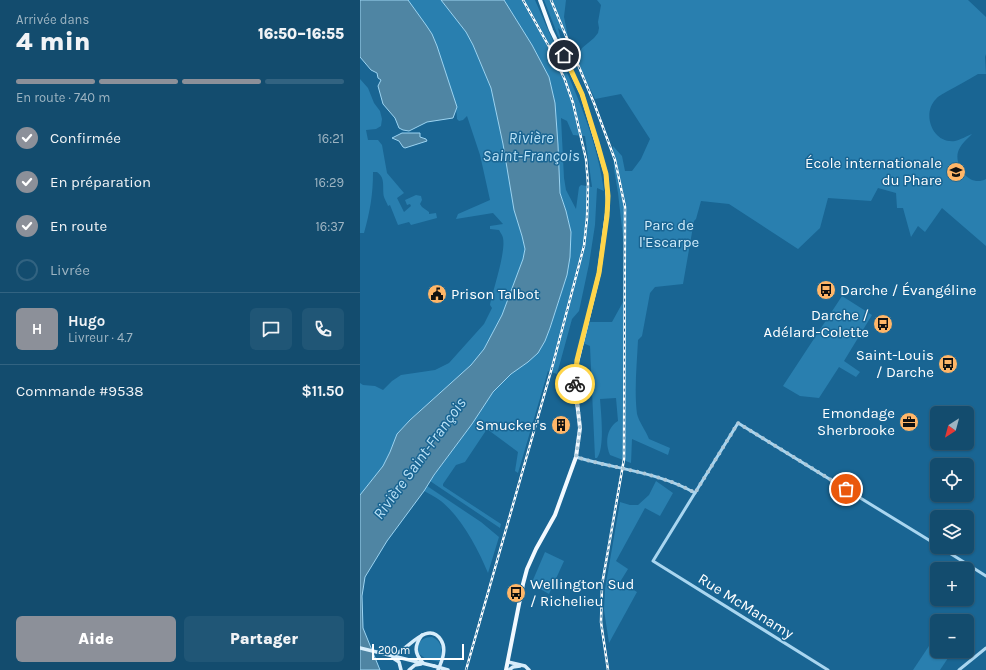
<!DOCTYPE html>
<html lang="fr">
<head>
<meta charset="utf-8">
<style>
	:root { --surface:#134c6e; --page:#205676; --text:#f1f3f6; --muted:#9db4c2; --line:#326381; --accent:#8c9099 }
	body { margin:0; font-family:Karla,sans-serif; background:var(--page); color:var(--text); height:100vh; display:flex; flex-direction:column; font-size:15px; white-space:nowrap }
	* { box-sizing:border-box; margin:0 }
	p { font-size:13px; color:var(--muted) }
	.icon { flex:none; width:22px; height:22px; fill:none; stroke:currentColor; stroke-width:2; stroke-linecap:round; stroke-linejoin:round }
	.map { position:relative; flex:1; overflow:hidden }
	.drawer { display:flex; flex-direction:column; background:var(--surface); width:360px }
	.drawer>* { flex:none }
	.needle { width:26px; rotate:216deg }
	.buttons { position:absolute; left:570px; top:406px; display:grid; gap:8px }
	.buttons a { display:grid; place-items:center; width:44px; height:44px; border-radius:6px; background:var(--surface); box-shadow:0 1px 3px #0004,0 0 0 1px var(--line); font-size:20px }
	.scale { position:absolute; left:12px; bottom:10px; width:92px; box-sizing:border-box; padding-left:4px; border:2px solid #fff; border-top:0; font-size:11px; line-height:14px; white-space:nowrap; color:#fff; -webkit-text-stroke:3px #196593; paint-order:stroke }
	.pin { position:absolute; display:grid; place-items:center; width:34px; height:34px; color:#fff; margin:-17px; border:2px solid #fff; border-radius:50%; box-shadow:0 1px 4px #0007 }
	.courier { position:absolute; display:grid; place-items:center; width:40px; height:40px; margin:-20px; border:3px solid #ffd54a; border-radius:50%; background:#fff; color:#222; box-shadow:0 1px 5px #0007 }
	.overview em { font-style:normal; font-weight:800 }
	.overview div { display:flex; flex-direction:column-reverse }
	.overview { display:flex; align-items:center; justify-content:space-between; height:68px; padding:0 16px }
	h1 { font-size:26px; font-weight:800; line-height:30px }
	.bar { display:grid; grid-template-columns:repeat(4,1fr); gap:6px 4px; align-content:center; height:48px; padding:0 16px }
	.bar i { height:5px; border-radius:3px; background:var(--line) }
	.bar .current { background:var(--accent) }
	.bar p { grid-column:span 4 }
	.line { display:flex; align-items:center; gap:10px; padding:0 16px; border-top:1px solid var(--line) }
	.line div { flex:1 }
	.round { display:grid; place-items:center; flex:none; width:42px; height:42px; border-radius:6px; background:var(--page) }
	ol { padding:0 16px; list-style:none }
	li { display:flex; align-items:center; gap:12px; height:44px }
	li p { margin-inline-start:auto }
	li .icon { padding:4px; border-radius:50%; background:var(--accent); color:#fff; stroke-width:4 }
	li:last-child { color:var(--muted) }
	li i { width:22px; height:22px; border:2px solid var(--line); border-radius:50% }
	.button { display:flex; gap:8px; margin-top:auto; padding:8px 16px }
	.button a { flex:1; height:46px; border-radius:6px; background:var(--accent); color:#fff; font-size:16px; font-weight:800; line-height:46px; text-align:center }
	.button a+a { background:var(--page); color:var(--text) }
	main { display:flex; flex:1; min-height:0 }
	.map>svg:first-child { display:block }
	.green { fill:#297faf; fill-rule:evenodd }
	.water { fill:#4f85a3; stroke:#9cd4f2 }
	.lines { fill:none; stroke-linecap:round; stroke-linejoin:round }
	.tertiary { stroke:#a9d6f0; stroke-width:3 }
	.secondary { stroke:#d7edfb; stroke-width:3.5 }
	.primary { stroke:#f2f9ff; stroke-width:4 }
	.rail-casing { stroke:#fff; stroke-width:2.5 }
	.rail { stroke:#196593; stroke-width:1; stroke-dasharray:3; stroke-linecap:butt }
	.secondary-bridge { stroke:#d7edfb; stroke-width:3.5 }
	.done { stroke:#aec9d9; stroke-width:4; stroke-dasharray:0 7.2 }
	.route { stroke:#ffd54a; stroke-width:5 }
	.labels { text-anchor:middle; stroke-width:3; stroke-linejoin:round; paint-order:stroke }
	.poi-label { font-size:15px; fill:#fff; stroke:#196593; text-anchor:end }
	.park-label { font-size:15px; fill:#d0ecfb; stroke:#196593 }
	.street-label { font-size:15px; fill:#fff; stroke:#196593 }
	.water-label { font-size:16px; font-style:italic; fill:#b9e1f6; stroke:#196593 }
</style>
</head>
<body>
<main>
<section class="drawer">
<div class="overview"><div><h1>4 min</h1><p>Arrivée dans</p></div><em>16:50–16:55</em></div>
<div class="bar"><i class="current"></i><i class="current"></i><i class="current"></i><i></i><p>En route · 740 m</p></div>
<ol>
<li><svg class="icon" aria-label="check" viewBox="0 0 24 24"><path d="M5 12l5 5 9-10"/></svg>Confirmée<p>16:21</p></li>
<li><svg class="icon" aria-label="check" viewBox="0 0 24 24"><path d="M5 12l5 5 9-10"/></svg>En préparation<p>16:29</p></li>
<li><svg class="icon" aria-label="check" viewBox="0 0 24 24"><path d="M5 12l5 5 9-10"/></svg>En route<p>16:37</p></li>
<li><i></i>Livrée</li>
</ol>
<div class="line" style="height:72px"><b class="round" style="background:var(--accent);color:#fff">H</b><div><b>Hugo</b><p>Livreur · 4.7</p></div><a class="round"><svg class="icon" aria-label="chat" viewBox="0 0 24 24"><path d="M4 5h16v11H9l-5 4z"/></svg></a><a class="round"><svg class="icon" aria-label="phone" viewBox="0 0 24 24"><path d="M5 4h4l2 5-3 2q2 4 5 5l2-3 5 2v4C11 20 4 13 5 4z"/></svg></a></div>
<div class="line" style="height:52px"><div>Commande #9538</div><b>$11.50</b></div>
<div class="button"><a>Aide</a><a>Partager</a></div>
</section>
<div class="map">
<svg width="626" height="670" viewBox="0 0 626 670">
	<rect width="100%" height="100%" fill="#196593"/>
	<g class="green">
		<path d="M 48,0 L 81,0 L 106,32 L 113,45 L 131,88 L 143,144 L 154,210 L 162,236 L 165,249 L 163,259 L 142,315 L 124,349 L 111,365 L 50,420 L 37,434 L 30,452 L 23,466 L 0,495 L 0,383 L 3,385 L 15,386 L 23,390 L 32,381 L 41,375 L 75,370 L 89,363 L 124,324 L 132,308 L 130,305 C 133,290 146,252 143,238 C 143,236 140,232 139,230 L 130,229 L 130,226 L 143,224 L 133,213 L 96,219 L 98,214 L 130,200 L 120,155 L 107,116 L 103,120 L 99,121 L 97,119 L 96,107 L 72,34 Z"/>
		<path d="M 144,0 L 175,0 C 201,62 235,123 244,191 L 237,188 L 235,225 L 229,264 L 219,311 L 212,319 L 197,374 L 188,371 L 158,473 L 155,471 L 158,452 L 127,429 L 105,462 L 96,465 L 83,484 L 83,486 L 141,524 L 140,528 L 70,481 L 112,424 L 133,392 L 151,374 L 168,362 L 190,329 L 207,275 L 210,257 L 211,232 L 206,211 L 200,193 L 198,145 L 195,103 L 189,77 L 172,45 ZM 201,118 L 207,121 L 213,135 L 225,136 L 232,187 L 221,185 L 219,187 L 216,209 L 206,190 L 204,178 Z"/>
		<polygon points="184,0 206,0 204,17 208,37 198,28 202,43 200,41"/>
		<path d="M 237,0 L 608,0 L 626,17 L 626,54 L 625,57 L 626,74 L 618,74 C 608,80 597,86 586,92 C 583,94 578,96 576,99 C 561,114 573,144 595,141 C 600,140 607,136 612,134 C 607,139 600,145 598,152 C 594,166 610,188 626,179 L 626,246 L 582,208 L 565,232 L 558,226 L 551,237 L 543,208 L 537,208 L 536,193 L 518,188 L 511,201 L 468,198 L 460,228 L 438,249 L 369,204 L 341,201 L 336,219 L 334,221 L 323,284 L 295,287 L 290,293 L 282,336 L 278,340 C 277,363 274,390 277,414 C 279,422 286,431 289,439 L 310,448 L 308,455 L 272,439 L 271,463 L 250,455 C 245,444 246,428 258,421 L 256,398 L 240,399 C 241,412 245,448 237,458 L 235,458 L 230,346 L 223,343 L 228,322 L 252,322 L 263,302 L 264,246 L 258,193 L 254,169 L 253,146 L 262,156 L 265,171 L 272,171 L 281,159 L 290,139 L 261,94 L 235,99 L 221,70 L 218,58 L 219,53 L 222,48 L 234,38 L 238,33 L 239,28 L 238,22 L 241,5 Z"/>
		<path d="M 0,79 L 8,88 L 14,103 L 20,111 L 22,119 L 21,126 L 16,129 L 6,130 L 8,140 L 18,140 L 22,145 L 27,173 L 44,193 L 37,198 L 44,212 L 51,206 L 50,204 L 47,205 L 45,200 L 56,195 L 61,196 L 62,200 L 60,204 L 62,207 L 69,212 L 69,214 L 76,213 L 77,218 L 51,225 L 49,222 L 38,225 L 30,205 L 28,206 C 27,203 25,200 24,197 C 22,187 26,178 17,172 L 13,172 C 13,195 10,211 4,233 L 0,233 Z"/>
		<polygon points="482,296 512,315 484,361 500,372 496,377 479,367 459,398 440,396 423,386"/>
		<polygon points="296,481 313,493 300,516 285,508 256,561 268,569 260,582 277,592 249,643 244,610 245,589 260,502 270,505 278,505 289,495"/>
		<path d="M 67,486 L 121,522 L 139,537 L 128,573 C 118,549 100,514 78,499 C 74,496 69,494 64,491 Z"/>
		<polygon points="185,552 204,561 189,594 175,586 173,580"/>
		<path d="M 72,637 C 83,642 83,652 80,662 L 66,659 L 58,653 L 57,646 C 60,640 65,637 72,637 Z"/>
		<polygon points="569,646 588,658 580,670 553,670"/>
	</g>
	<g class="water">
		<polygon points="0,0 48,0 66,25 72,34 77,46 97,107 93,118 67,122 49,131 43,130 39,128 35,118 23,104 18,86 21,80 18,78 17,73 11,70 0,57"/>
		<polygon points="81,0 144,0 172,45 189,77 195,103 198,145 200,193 206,211 211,232 210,257 207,275 190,328 185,341 178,353 168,362 151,374 133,392 112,424 74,475 64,491 27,541 5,577 2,596 3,628 20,670 0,670 0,495 23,466 30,452 37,434 50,420 111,365 124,349 142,315 163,259 165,249 162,236 154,210 143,144 131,88 113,45 106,32"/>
		<polygon points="42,133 60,133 60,137 66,139 67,141 45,148 43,147 39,141 32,138"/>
	</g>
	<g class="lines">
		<g class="tertiary">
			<path d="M 216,457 C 255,469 299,472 335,493"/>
			<polyline points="580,547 626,576"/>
			<polyline points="468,670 293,561 378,423 577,545"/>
			<polyline points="599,670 626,648"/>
		</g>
		<g class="secondary">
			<path d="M 62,635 C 54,646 54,653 63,663"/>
			<polyline points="0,648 74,666"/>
			<path d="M 27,654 C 31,654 36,654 39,652 C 50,646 69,621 81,640 C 87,649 82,661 78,670"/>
			<polyline points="33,658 39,662 41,670"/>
			<polyline points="148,662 165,666 169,670"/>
			<polyline points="49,670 55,665 61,664"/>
			<polyline points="149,670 153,667 160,666"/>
		</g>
		<polyline class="primary" points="146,670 163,584 167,569 176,549 195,515 216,457 220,428 215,385 216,367 239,273 248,205 246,174 222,94 191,30 180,0"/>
		<g class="rail-casing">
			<g id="rail">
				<polyline points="191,0 234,103 255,160 265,207 264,459 242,585 241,622 248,670"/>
				<polyline points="106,670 193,364 224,246 227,218 228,184 226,159 213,103 205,80 191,50 163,0"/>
			</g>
		</g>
		<use href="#rail" class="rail"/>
		<polyline class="secondary-bridge" points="74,666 88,670"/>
	</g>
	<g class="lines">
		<path class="done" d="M 215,384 L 220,428 L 216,457 C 255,469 299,472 335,493 L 378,423 L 486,489"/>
		<polyline class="route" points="204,55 222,94 237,142 246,174 248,196 247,216 239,273 217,360 215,384"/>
	</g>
	<defs>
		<g id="school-disc" transform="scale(1)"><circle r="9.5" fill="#ffb668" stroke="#196593"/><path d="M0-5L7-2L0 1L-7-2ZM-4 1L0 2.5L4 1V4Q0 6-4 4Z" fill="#111"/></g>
		<g id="bus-disc" transform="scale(1)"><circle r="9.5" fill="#ffb668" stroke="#196593"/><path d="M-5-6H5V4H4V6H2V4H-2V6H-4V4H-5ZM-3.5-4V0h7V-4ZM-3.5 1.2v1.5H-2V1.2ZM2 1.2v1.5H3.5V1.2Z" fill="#111"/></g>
		<g id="civic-disc" transform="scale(1)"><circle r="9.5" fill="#ffb668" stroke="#196593"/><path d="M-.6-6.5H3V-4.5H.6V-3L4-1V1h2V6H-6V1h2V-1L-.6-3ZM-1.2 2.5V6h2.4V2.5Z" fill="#111"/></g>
		<g id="office-disc" transform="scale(1)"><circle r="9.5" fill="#ffb668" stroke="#196593"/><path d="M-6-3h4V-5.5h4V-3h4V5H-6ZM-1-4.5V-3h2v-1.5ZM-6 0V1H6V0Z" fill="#111"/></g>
		<g id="building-disc" transform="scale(1)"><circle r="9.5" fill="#ffb668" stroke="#196593"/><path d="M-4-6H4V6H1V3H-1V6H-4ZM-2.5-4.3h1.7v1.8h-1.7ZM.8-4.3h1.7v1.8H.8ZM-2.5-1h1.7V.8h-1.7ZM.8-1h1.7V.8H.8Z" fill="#111"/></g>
	</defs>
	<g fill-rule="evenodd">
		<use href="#school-disc" x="596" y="172"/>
		<use href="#bus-disc" x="466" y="290"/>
		<use href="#civic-disc" x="77" y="294"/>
		<use href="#bus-disc" x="523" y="324"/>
		<use href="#bus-disc" x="588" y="364"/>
		<use href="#office-disc" x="549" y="422"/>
		<use href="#building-disc" x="201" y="425"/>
		<use href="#bus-disc" x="156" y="593"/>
	</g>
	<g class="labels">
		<g class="poi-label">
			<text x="582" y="168">École internationale<tspan x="582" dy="17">du Phare</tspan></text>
			<text x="480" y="295" text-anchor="start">Darche / Évangéline</text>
			<text x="91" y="299" text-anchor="start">Prison Talbot</text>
			<text x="509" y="320">Darche /<tspan x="509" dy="17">Adélard-Colette</tspan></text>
			<text x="574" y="360">Saint-Louis<tspan x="574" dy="17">/ Darche</tspan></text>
			<text x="535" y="418">Emondage<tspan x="535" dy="17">Sherbrooke</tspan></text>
			<text x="187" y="430">Smucker's</text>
			<text x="170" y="589" text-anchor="start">Wellington Sud<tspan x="170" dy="17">/ Richelieu</tspan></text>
		</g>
		<g class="park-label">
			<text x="309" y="230">Parc de<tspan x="309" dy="17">l'Escarpe</tspan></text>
		</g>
		<g class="street-label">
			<text transform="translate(386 606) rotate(32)" y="5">Rue McManamy</text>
		</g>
		<g class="water-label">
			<text x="171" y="143">Rivière<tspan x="171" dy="18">Saint-François</tspan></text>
			<text transform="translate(59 458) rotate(-54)" y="6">Rivière Saint-François</text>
		</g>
	</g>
</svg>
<div class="buttons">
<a><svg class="needle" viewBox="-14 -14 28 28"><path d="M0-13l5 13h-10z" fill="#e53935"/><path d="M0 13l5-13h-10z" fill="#9db4c2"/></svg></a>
<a><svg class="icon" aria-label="locate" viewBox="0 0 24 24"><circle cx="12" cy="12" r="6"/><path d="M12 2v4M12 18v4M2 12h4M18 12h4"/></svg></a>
<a><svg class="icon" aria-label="layers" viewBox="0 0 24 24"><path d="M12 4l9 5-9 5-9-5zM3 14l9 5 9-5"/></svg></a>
<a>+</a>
<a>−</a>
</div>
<div class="scale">200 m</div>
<div class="pin" style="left:486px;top:489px;background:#ea580c"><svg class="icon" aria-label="bag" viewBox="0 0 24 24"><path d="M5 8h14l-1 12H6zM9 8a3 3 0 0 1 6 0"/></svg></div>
<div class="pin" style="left:204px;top:55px;background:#1f2937"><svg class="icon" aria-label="home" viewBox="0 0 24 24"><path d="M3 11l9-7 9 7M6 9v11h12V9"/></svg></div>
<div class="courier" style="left:215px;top:384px"><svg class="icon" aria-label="bike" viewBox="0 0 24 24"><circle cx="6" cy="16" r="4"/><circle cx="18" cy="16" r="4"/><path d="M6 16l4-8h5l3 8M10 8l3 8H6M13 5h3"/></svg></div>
</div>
</main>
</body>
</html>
